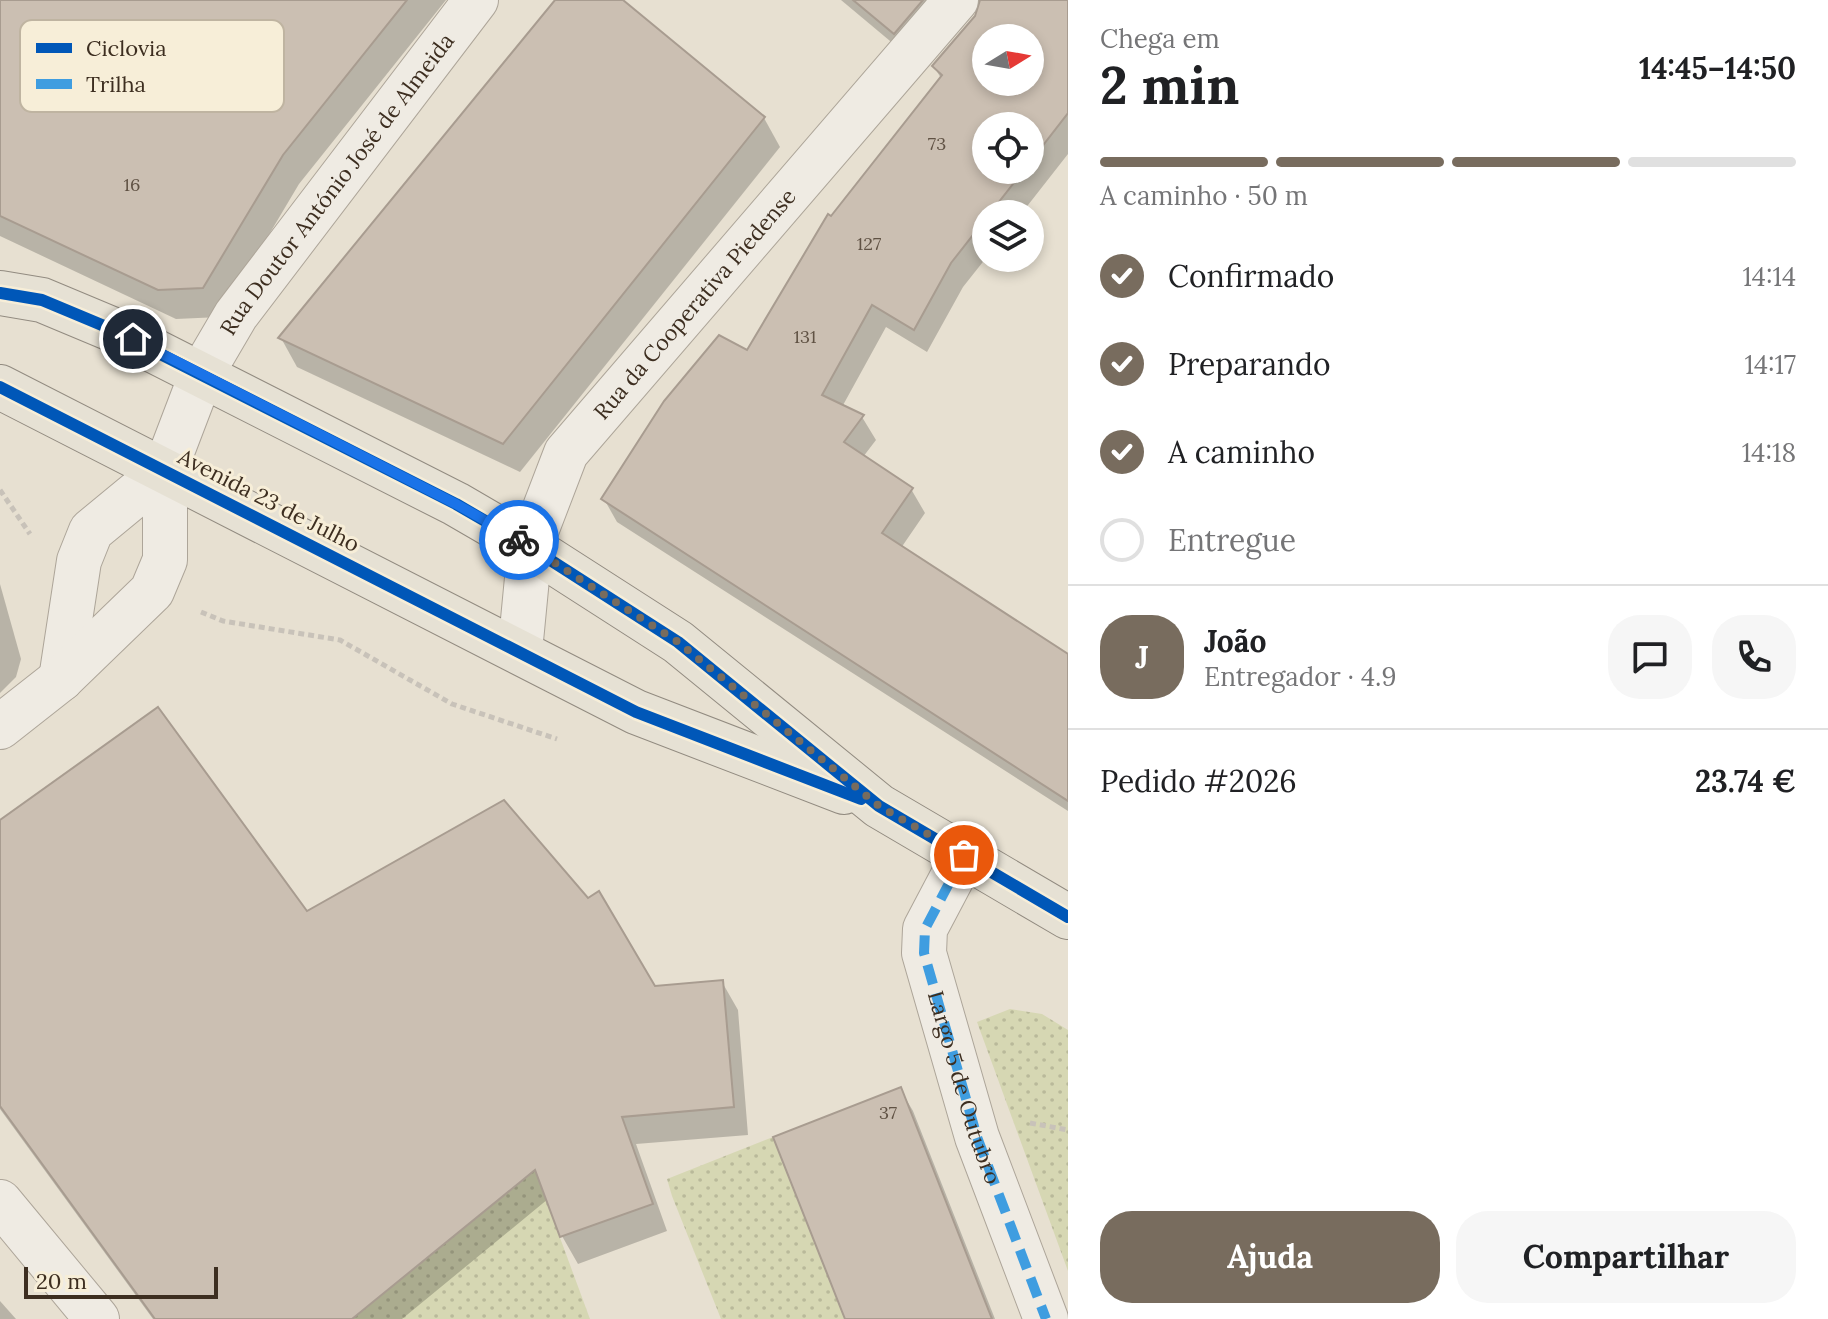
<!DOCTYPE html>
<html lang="pt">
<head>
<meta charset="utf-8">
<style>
	:root { --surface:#fff; --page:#f6f6f6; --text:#202124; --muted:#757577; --line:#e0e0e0; --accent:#786c5e }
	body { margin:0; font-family:Lora,serif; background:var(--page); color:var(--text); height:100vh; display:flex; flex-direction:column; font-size:30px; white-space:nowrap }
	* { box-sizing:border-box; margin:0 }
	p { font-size:26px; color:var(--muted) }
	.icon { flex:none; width:44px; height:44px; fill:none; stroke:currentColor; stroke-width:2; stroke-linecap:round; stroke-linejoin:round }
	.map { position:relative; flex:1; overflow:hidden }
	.details { display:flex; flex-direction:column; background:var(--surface); width:760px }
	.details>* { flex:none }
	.needle { width:52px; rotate:79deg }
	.controls { position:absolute; left:972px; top:24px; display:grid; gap:16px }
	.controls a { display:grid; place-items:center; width:72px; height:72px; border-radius:50%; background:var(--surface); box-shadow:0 4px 12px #0003; font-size:40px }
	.scale { position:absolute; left:24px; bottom:20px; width:194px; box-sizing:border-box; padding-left:8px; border:4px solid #3d2e20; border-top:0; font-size:22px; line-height:28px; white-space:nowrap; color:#3d2e20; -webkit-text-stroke:6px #f7eed8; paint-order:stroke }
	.pin { position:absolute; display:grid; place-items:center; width:68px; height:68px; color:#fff; margin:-34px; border:4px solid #fff; border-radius:50%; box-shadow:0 2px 8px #0007 }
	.courier { position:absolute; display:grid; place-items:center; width:80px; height:80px; margin:-40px; border:6px solid #1a73e8; border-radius:50%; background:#fff; color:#222; box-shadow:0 2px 10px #0007 }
	.summary em { font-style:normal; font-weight:800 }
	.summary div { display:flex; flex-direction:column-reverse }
	.summary { display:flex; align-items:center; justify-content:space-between; height:136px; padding:0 32px }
	h1 { font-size:52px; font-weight:800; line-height:60px }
	.bar { display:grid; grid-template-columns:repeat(4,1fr); gap:12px 8px; align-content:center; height:96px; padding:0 32px }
	.bar i { height:10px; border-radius:6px; background:var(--line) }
	.bar .selected { background:var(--accent) }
	.bar p { grid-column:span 4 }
	.line { display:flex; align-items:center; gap:20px; padding:0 32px; border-top:2px solid var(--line) }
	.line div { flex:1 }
	.round { display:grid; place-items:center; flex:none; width:84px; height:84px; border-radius:32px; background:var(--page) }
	ol { padding:0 32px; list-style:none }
	li { display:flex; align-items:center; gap:24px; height:88px }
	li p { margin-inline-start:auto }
	li .icon { padding:8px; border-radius:50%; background:var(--accent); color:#fff; stroke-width:4 }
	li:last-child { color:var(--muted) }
	li i { width:44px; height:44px; border:4px solid var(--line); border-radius:50% }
	.primary-button { display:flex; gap:16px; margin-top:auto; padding:16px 32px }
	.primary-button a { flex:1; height:92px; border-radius:32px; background:var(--accent); color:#fff; font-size:32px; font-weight:800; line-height:92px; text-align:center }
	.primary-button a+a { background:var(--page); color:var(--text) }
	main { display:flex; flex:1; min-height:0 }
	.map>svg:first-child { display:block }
	.green { fill:url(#green-dots) }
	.shadow { fill:#0003; fill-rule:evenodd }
	.building { fill:#cbbfb2; stroke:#a89c90; stroke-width:2; fill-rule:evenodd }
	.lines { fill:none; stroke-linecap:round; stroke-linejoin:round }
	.minor-casing { stroke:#ada599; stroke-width:46 }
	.major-casing { stroke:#928b80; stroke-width:46 }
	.path { stroke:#c8c2b9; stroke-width:5; stroke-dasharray:6 4; stroke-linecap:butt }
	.minor { stroke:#efebe3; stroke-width:44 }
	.major { stroke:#e6e1d4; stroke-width:44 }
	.quiet { stroke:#3f9de0; stroke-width:10; stroke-dasharray:20 10; stroke-linecap:butt }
	.cycleway-casing { stroke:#f7eed8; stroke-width:17 }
	.cycleway { stroke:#0057b8; stroke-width:12 }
	.done { stroke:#786c5e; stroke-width:8; stroke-dasharray:0 14.4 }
	.route { stroke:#1a73e8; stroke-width:10 }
	.labels { text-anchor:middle; stroke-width:6; stroke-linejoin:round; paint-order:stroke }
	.number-label { font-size:18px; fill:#605244 }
	.street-label { font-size:22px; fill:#3d2e20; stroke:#f7eed8 }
	.key { fill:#f7eed8; stroke:#bfb4a1; stroke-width:2 }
	.key-label { font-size:22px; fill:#3d2e20 }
</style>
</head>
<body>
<main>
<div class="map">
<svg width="1068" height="1319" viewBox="0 0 1068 1319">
	<defs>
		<pattern id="green-dots" width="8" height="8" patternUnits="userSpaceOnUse" patternTransform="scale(2)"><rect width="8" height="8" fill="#d6d7b3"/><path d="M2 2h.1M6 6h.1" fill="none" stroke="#b9b99a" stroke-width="1.8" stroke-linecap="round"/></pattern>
	</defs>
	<rect width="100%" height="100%" fill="#e7e0d1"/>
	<g class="green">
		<polygon points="1010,1009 1042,1014 1068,1030 1068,1271 977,1022"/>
		<polygon points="773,1137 845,1319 721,1319 672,1196 667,1179"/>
		<polygon points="535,1170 590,1319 352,1319"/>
	</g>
	<g class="shadow">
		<polygon points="0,0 446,0 299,184 220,317 176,319 0,236"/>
		<polygon points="557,0 620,0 764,118 780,147 520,472 297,367 281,338"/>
		<polygon points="841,0 960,0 908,56"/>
		<path d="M 979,0 L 1068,0 L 1068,154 L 1021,214 L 986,214 L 986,258 L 963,287 L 927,352 L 886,327 L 842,407 L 862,417 L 876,440 L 863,457 L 911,489 L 925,513 L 901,548 L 1068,655 L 1068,811 L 617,522 L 604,499 L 748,353 L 831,219 L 941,78 L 934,67 L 977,17 L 982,2 ZM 986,38 L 1030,38 L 1030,82 L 986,82 ZM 986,126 L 1030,126 L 1030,170 L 986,170 Z"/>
		<polygon points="0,584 21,659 16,677 0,693"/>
		<polygon points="0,822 306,914 654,988 722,982 738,1010 748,1135 636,1144 667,1231 578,1264 562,1236 548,1199 402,1319 153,1319 0,1109"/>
		<polygon points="900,1089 913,1111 995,1319 847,1319"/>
		<polygon points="0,1301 16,1319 0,1319"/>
	</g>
	<g class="building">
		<polygon points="0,0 407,0 283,155 203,288 158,290 0,216"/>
		<polygon points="555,0 623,0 765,117 503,444 278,338"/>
		<polygon points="853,0 923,0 894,34"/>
		<path d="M 980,0 L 1068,0 L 1068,113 L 1030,162 L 1030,126 L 986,126 L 986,170 L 1024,170 L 951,263 L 914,330 L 872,305 L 822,395 L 864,415 L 844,442 L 913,488 L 882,533 L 1068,654 L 1068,801 L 601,499 L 664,401 L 719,335 L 747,350 L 828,214 L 831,216 L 942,75 L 932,66 L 975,16 ZM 986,38 L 1030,38 L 1030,82 L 986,82 Z"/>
		<polygon points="158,707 307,911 504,800 588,898 599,891 655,986 723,980 734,1107 622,1117 653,1204 560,1237 535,1170 352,1319 155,1319 0,1106 0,820"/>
		<polygon points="901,1087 992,1319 845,1319 773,1137"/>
	</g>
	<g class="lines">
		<g class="minor-casing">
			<g id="minor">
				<path id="s1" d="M 520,651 L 530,547 L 566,453 L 956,0"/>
				<polyline points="61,679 79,561 91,531 165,470"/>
				<path id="s2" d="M 0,727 L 61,679 L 152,591 L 165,560 L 165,470 L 202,373 L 236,315 L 476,0"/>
				<path id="s3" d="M 964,855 L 925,929 L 924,953 L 977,1137 L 1046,1319"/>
				<polyline points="0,1202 97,1319"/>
			</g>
		</g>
		<g class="major-casing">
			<g id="major">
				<polyline points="0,293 42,300 109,328 456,504 530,547 678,642 879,806 1068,917"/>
				<polyline points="0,387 636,712 844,792"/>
			</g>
		</g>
		<g class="path">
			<polyline points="0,490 30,534"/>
			<polyline points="201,612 223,621 340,640 452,704 557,739"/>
			<polyline points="1030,1123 1068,1130"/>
		</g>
		<use href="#minor" class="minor"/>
		<use href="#major" class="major"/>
		<polyline class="quiet" points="964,855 925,929 924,953 977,1137 1046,1319"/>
		<g class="cycleway-casing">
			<g id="cycleway">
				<polyline points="0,293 42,300 109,328 456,504 530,547 678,642 879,806 1068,917"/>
				<polyline points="0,387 636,712 861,799"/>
			</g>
		</g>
		<use href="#cycleway" class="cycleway"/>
	</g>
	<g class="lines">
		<polyline class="done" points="519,540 678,642 879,806 964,855"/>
		<polyline class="route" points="133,339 456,504 519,540"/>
	</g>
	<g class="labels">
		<g class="number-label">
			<text x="937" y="150">73</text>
			<text x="132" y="191">16</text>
			<text x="869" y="250">127</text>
			<text x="805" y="343">131</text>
			<text x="888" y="1119">37</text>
		</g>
		<g class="street-label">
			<text dy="8" stroke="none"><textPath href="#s2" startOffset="664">Rua Doutor António José de Almeida</textPath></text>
			<text dy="8" stroke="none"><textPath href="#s1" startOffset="402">Rua da Cooperativa Piedense</textPath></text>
			<text transform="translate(269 500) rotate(27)" y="8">Avenida 23 de Julho</text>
			<text dy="8" stroke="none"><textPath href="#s3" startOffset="248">Largo 5 de Outubro</textPath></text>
		</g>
	</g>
	<rect x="20" y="20" width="264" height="92" rx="12" class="key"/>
	<rect x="36" y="43" width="36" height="10" fill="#0057b8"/>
	<rect x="36" y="79" width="36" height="10" fill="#3f9de0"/>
	<g class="key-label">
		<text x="86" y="56">Ciclovia</text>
		<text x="86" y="92">Trilha</text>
	</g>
</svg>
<div class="controls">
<a><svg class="needle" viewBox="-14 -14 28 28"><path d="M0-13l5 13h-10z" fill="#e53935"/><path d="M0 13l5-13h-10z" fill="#757577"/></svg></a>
<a><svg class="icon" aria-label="locate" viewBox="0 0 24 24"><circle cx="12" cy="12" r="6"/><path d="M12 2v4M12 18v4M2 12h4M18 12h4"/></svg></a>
<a><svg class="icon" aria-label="layers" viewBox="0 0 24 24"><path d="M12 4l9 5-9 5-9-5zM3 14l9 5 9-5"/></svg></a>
</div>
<div class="scale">20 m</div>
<div class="pin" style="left:964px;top:855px;background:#ea580c"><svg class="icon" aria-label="bag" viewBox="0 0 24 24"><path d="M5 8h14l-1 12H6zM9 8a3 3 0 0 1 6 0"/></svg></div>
<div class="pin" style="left:133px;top:339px;background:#1f2937"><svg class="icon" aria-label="home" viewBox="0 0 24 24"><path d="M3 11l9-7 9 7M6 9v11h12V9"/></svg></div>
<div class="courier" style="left:519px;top:540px"><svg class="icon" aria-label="bike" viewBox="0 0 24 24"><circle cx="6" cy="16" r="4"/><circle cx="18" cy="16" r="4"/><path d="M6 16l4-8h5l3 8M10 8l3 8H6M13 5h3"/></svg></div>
</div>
<section class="details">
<div class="summary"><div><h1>2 min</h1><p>Chega em</p></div><em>14:45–14:50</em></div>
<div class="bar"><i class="selected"></i><i class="selected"></i><i class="selected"></i><i></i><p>A caminho · 50 m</p></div>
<ol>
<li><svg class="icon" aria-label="check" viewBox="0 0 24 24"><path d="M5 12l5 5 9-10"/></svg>Confirmado<p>14:14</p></li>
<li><svg class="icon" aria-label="check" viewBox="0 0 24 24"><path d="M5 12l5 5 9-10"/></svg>Preparando<p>14:17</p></li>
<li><svg class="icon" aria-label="check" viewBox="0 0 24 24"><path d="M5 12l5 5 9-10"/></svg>A caminho<p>14:18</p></li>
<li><i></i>Entregue</li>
</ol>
<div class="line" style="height:144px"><b class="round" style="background:var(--accent);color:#fff">J</b><div><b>João</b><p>Entregador · 4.9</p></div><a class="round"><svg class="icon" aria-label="chat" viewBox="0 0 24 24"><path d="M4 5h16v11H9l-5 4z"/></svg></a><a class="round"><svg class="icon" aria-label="phone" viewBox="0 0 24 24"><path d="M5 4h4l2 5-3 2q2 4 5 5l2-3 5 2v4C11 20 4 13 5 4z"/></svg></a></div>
<div class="line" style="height:104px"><div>Pedido #2026</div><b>23.74 €</b></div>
<div class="primary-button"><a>Ajuda</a><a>Compartilhar</a></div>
</section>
</main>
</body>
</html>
